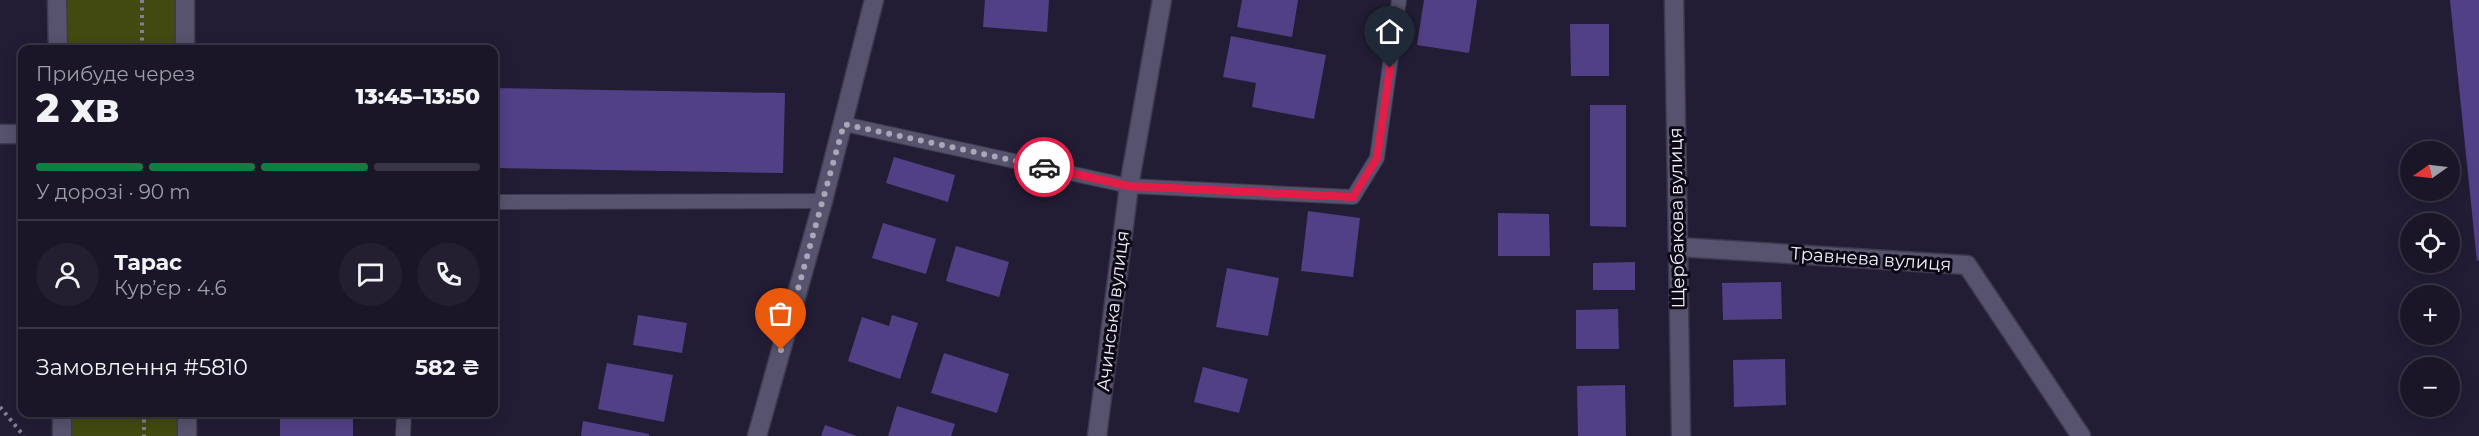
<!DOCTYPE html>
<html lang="uk">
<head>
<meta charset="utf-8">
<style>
	:root { --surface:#1a1628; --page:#231f30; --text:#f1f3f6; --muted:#9f9fa8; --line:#383545; --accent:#0b8043 }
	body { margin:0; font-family:Montserrat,sans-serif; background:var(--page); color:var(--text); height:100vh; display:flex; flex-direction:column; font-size:22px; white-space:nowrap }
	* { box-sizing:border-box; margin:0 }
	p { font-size:20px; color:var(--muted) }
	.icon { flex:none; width:33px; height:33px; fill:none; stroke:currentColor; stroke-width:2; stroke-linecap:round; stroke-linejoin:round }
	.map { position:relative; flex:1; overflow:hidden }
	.sheet { position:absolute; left:18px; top:45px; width:480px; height:372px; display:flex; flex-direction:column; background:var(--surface); border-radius:12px; box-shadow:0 3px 15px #0003,0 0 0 2px var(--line) }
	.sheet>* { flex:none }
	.needle { width:39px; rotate:256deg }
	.fabs { position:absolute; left:2400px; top:141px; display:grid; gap:12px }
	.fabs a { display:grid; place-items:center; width:60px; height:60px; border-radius:50%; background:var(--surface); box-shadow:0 3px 15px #0003,0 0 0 2px var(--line); font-size:30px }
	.pin { position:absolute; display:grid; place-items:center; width:51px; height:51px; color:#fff; margin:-62px -26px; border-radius:50% 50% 50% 0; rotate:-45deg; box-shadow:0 0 6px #0007 }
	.pin .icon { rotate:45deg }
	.courier { position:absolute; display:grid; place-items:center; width:60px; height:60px; margin:-30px; border:4px solid #e11d48; border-radius:50%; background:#fff; color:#222; box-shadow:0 2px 8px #0007 }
	.head em { font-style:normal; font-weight:800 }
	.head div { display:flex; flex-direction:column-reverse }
	.head { display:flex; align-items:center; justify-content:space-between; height:102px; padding:0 18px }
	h1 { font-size:39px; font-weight:800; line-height:45px }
	.bar { display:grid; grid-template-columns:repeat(4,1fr); gap:9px 6px; align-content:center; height:72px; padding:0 18px }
	.bar i { height:8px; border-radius:4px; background:var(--line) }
	.bar .selected { background:var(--accent) }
	.bar p { grid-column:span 4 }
	.line { display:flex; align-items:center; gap:15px; padding:0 18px; border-top:2px solid var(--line) }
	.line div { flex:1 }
	.round { display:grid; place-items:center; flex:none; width:63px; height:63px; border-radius:32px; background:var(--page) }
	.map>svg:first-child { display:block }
	.green { fill:#434a0f }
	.building { fill:#514085 }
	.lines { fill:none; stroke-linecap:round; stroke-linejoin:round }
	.service-casing { stroke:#3e3a4e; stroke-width:16 }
	.pedestrian-casing { stroke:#3e3a4e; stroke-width:21 }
	.minor-casing { stroke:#3e3a4e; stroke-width:21 }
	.path { stroke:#848094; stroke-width:4; stroke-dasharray:3 4.5; stroke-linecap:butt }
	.service { stroke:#57526d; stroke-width:14 }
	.pedestrian { stroke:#57526d; stroke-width:18 }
	.minor { stroke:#57526d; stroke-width:18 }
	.done { stroke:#a9a6b7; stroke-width:6; stroke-dasharray:0 10.8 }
	.route { stroke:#e11d48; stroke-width:8 }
	.labels { text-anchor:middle; stroke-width:6; stroke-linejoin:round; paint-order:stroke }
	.street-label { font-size:18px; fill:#f1effd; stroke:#0c0914 }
</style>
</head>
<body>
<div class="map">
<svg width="2479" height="436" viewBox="0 0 2479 436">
	<rect width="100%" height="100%" fill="#221d35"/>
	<g class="green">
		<polygon points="57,0 185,0 185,49 58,49"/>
		<rect x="62" y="413" width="125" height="23"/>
	</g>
	<g class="building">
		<polygon points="985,0 1049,0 1047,32 983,27"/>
		<polygon points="1242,0 1298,0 1292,37 1237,27"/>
		<polygon points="1424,0 1477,0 1469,53 1417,45"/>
		<polygon points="2450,0 2479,0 2479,260 2477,261"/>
		<polygon points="1570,24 1609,24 1609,76 1571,76"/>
		<polygon points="1231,36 1326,55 1314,119 1252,107 1256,83 1223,77"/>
		<polygon points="494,88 785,93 783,173 494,168"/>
		<polygon points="1590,105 1626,105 1626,227 1590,226"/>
		<polygon points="894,157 955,175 948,202 886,183"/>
		<polygon points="1308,211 1360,218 1353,277 1301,271"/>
		<polygon points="1498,213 1549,214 1550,256 1498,256"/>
		<polygon points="883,223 936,239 926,274 872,258"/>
		<polygon points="956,246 1009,262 999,297 946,281"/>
		<polygon points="1635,262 1635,290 1593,290 1593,263"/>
		<polygon points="1227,268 1279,278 1268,336 1216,327"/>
		<polygon points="1781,282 1782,319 1723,320 1722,283"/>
		<polygon points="1618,309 1619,349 1576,349 1576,310"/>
		<polygon points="638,315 687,323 682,353 633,345"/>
		<polygon points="892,315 918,323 900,379 848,361 862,317 889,326"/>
		<polygon points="944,353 1009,374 997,413 931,393"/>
		<polygon points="1785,359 1786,405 1734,407 1733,360"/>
		<polygon points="607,363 673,375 664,422 598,409"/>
		<polygon points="1203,367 1248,379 1239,413 1194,402"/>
		<polygon points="1625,385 1626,436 1578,436 1577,386"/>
		<polygon points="897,406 955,424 951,436 888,436"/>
		<rect x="280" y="412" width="73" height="24"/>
		<polygon points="583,421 649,434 649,436 581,436"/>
		<polygon points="825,425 857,436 821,436"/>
	</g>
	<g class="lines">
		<g class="service-casing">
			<g id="service">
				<polyline points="844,124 1129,186 1353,197 1377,158 1399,0"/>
				<polyline points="494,202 823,201"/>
				<polyline points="403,436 404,412"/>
			</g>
		</g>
		<g class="pedestrian-casing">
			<polyline id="pedestrian" points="0,134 22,134"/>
		</g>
		<g class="minor-casing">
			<g id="minor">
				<polyline points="57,0 58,50"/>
				<polyline points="185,0 185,50"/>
				<polyline points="1674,0 1681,436"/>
				<polyline points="1678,247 1967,265 2081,436"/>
				<polyline points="62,412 62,436"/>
				<polyline points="187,412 187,436"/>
				<polyline points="757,436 823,201 874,0"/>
				<polyline points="1097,436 1129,186 1162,0"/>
			</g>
		</g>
		<g class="path">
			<polyline points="142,0 142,50"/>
			<polyline points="0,407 24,436"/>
			<polyline points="144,412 144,436"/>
		</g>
		<use href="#service" class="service"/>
		<use href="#pedestrian" class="pedestrian"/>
		<use href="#minor" class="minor"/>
	</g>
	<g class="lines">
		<polyline class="done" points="781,350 844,124 1044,167"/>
		<polyline class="route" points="1044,167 1129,186 1353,197 1377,158 1390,68"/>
	</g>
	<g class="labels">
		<g class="street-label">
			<text transform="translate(1677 218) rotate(-91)" y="6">Щербакова вулиця</text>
			<text transform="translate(1871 259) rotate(4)" y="6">Травнева вулиця</text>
			<text transform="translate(1113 311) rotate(-83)" y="6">Ачинська вулиця</text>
		</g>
	</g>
</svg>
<div class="fabs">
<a><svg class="needle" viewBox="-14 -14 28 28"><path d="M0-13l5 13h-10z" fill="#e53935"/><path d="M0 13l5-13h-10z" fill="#9f9fa8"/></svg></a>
<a><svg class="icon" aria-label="locate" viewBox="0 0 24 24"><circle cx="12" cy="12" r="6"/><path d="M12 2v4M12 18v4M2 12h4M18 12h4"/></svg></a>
<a>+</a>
<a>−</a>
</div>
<div class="pin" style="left:781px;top:350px;background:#ea580c"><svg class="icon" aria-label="bag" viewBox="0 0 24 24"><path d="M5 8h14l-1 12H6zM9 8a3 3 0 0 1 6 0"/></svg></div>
<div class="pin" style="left:1390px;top:68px;background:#1f2937"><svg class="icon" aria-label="home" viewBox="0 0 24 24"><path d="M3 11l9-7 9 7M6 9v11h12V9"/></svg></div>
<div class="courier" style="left:1044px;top:167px"><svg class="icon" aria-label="car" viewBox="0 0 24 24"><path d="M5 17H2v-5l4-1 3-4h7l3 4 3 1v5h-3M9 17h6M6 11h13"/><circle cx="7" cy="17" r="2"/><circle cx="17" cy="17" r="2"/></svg></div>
<section class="sheet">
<div class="head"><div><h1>2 хв</h1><p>Прибуде через</p></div><em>13:45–13:50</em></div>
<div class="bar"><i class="selected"></i><i class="selected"></i><i class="selected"></i><i></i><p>У дорозі · 90 m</p></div>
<div class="line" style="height:108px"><a class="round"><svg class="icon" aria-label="person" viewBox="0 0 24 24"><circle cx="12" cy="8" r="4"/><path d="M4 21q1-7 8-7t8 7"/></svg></a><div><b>Тарас</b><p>Кур’єр · 4.6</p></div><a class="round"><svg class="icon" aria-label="chat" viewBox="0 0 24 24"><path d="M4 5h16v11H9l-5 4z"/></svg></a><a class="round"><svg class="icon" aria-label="phone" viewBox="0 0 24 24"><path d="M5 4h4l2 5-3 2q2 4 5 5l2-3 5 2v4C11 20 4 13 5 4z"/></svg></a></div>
<div class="line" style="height:78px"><div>Замовлення #5810</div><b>582 ₴</b></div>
</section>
</div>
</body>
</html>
